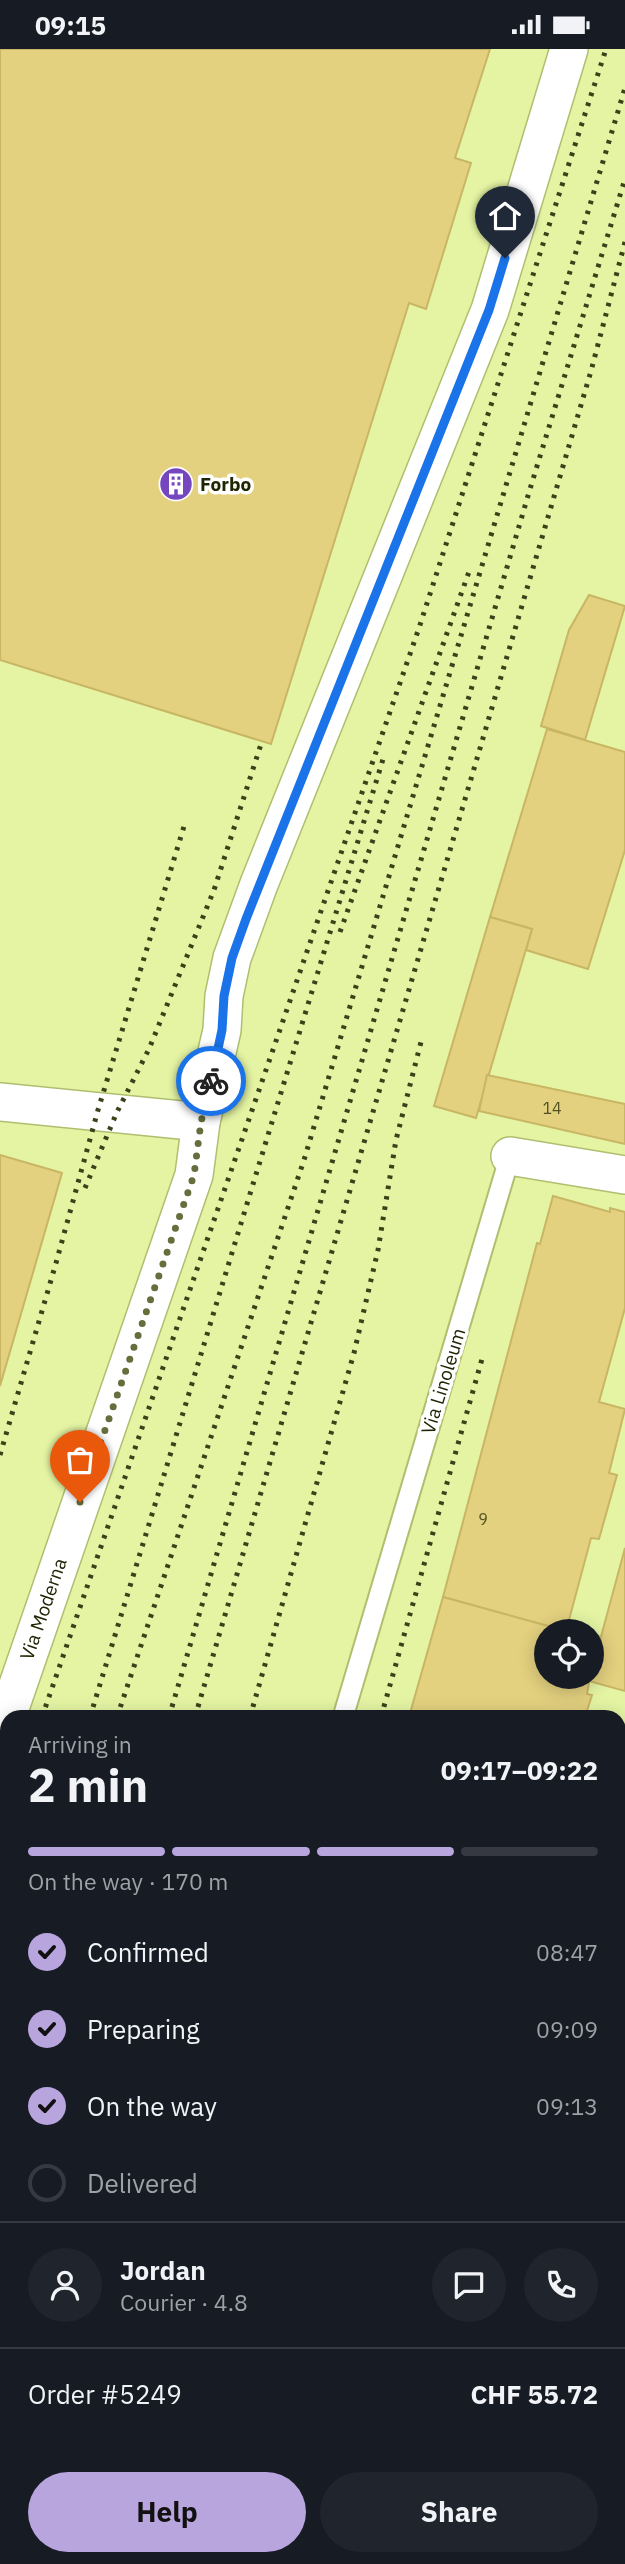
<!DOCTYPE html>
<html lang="en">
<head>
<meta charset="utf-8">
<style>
	:root { --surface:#171b24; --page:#20242c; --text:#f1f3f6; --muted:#9ea1a6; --line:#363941; --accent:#b9a5dd }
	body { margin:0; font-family:"IBM Plex Sans",sans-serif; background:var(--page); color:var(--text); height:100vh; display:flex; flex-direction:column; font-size:26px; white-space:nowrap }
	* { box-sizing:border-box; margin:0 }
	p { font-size:23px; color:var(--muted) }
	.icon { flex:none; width:38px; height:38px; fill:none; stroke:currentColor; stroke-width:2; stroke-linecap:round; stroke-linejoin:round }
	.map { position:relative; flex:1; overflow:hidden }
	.side { position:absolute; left:0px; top:1661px; width:626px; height:856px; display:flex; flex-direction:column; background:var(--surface); border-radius:21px 21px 0 0; box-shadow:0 4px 18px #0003 }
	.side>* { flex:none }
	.fabs { position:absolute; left:534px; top:1570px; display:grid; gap:14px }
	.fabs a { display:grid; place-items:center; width:70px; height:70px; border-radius:50%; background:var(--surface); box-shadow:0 4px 18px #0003; font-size:35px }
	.pin { position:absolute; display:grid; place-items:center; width:60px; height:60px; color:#fff; margin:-72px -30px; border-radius:50% 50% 50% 0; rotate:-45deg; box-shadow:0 0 7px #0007 }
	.pin .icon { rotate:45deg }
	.courier { position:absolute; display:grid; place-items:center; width:70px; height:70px; margin:-35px; border:5px solid #1a73e8; border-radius:50%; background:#fff; color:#222; box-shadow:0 2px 9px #0007 }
	.headline em { font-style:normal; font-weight:700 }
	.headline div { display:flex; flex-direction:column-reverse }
	.headline { display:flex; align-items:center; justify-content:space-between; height:119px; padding:0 28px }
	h1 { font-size:46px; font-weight:700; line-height:52px }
	.bar { display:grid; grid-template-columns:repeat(4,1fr); gap:10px 7px; align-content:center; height:84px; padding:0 28px }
	.bar i { height:9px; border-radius:5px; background:var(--line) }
	.bar .active { background:var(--accent) }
	.bar p { grid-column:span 4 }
	.line { display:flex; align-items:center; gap:18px; padding:0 28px; border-top:2px solid var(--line) }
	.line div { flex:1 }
	.round { display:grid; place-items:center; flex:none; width:74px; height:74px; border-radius:37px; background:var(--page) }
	ol { padding:0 28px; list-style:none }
	li { display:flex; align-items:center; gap:21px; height:77px }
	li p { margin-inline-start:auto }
	li .icon { padding:7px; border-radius:50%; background:var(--accent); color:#111; stroke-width:4 }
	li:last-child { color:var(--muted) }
	li i { width:38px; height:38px; border:4px solid var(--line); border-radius:50% }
	.button { display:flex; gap:14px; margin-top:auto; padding:14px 28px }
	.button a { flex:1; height:80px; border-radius:42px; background:var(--accent); color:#111; font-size:28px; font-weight:700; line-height:80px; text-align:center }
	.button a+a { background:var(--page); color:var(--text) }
	.status { display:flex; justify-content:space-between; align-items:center; height:49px; padding:0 35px; background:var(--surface); direction:ltr }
	.status svg { height:19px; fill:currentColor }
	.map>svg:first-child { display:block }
	.green { fill:#f2acc3 }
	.building { fill:#e3d17f; stroke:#c8b664; stroke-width:2 }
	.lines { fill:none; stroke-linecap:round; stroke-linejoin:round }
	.service-casing { stroke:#afbe6f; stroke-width:23 }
	.minor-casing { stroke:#afbe6f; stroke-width:40 }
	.service { stroke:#fff; stroke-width:19 }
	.minor { stroke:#fff; stroke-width:37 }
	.rail { stroke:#3b421a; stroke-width:5; stroke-dasharray:3.5 7; stroke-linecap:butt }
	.done { stroke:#656e3c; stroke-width:7; stroke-dasharray:0 12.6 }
	.route { stroke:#1a73e8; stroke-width:9 }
	.labels { text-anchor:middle; stroke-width:7; stroke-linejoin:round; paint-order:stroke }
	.number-label { font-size:16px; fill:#515123 }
	.poi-label { font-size:19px; font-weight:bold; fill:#202604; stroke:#fff; text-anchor:start }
	.street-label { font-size:19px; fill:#202604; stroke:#fff }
</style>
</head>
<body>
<div class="status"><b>09:15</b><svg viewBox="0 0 49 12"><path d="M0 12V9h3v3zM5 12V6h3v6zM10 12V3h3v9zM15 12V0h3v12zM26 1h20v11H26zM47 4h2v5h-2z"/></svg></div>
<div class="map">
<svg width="625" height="2515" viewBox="0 0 625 2515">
	<rect width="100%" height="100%" fill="#e4f4a3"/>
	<polygon class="green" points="625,2051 625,2141 620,2143 620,2067"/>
	<g class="building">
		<polygon points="0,0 490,0 455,109 471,114 426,260 409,254 271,695 0,611"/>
		<polygon points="589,546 625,557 585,691 541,677 569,581"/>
		<polygon points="547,680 625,703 625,801 588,920 526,901 532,880 490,868"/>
		<polygon points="490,868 532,880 476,1069 434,1057"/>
		<polygon points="487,1026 625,1055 625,1095 479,1062"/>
		<polygon points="0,1106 62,1124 0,1337"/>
		<polygon points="553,1147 610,1163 610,1159 625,1163 625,1259 599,1353 625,1360 609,1424 617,1426 599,1490 591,1489 566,1582 443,1548 537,1194 540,1195"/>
		<polygon points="625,1499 625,1642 589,1632"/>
		<polygon points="443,1548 566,1582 567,1577 584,1582 546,1582 546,1628 590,1628 587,1645 592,1646 585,1668 409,1668"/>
		<polygon points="592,1585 601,1588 592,1623"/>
		<polygon points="0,2135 7,2137 7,2186 0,2210"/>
		<polygon points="625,2225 625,2254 620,2241 620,2227"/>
		<polygon points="620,2256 625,2269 625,2314 620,2316"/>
		<polygon points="625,2314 625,2343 620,2329 620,2316"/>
		<polygon points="7,2413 7,2510 55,2510 53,2515 0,2515 0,2437"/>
		<polygon points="620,2447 625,2448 625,2460 619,2513 581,2510 620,2510"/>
		<polygon points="130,2510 246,2510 245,2515 129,2515"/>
	</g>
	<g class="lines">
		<g class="service-casing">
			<polyline id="service" points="343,1668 510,1107"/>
		</g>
		<g class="minor-casing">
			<g id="minor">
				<polyline points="0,1053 201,1073"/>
				<polyline points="510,1107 625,1126"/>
				<polyline points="0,1688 194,1126 201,1073 222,981 224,947 232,909 259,835 490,261 569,0"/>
				<polyline points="620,2173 625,2171"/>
				<polyline points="80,2515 82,2510"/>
				<polyline points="350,2515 350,2510"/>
			</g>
		</g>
		<use href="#service" class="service"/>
		<use href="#minor" class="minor"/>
		<g class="rail">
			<polyline points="340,883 470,520"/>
			<polyline points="85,1139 117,1063 149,1000 214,841 262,692"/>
			<polyline points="0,1406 56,1214 98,1061 185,774"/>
			<polyline points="42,1668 419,579 606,0"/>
			<polyline points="90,1668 384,707"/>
			<polyline points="117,1668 304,1111 625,39"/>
			<polyline points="169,1668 530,440 625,130"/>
			<polyline points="195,1668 591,322 625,193"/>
			<polyline points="250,1668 354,1304 378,1201 396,1091 422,989"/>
			<polyline points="381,1668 482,1310"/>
			<polyline points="0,1795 7,1773"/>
			<polyline points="0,1965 7,1942"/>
			<polyline points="0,2052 7,2028"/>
			<polyline points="0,2243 7,2219"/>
			<polyline points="0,2326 7,2302"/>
		</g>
	</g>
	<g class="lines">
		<polyline class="done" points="80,1453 194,1126 201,1073 211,1032"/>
		<polyline class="route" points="211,1032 222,981 224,947 232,909 246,870 489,261 505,209"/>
	</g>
	<defs>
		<g id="building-disc" transform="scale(1.75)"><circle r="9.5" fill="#7546be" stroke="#fff"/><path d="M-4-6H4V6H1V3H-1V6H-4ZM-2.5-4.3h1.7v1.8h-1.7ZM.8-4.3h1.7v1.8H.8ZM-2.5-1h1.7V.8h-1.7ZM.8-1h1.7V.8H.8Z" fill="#fff"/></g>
	</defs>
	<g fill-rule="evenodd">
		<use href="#building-disc" x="176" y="435"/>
	</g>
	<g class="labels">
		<g class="number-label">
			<text x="552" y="1065">14</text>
			<text x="483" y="1476">9</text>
		</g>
		<g class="poi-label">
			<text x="200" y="442">Forbo</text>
		</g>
		<g class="street-label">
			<text transform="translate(443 1332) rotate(-73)" y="7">Via Linoleum</text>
			<text transform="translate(43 1560) rotate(-71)" y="7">Via Moderna</text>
		</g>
	</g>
</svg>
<div class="fabs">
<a><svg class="icon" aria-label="locate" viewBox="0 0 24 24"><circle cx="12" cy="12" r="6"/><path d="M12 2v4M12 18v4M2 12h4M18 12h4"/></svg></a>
</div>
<div class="pin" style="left:80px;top:1453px;background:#ea580c"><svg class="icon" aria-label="bag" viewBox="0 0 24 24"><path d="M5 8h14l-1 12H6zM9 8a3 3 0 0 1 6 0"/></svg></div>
<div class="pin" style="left:505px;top:209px;background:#1f2937"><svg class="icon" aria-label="home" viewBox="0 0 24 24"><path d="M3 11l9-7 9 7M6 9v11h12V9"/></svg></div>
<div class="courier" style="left:211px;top:1032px"><svg class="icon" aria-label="bike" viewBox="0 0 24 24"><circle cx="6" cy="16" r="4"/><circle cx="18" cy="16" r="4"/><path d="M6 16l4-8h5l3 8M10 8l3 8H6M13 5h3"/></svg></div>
<section class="side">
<div class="headline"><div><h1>2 min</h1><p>Arriving in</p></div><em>09:17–09:22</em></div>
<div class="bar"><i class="active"></i><i class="active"></i><i class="active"></i><i></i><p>On the way · 170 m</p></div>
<ol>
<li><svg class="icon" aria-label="check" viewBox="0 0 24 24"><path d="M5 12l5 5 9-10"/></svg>Confirmed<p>08:47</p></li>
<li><svg class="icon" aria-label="check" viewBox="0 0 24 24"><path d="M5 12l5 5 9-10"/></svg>Preparing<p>09:09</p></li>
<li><svg class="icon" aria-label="check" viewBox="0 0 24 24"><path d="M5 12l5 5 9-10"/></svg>On the way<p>09:13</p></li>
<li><i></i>Delivered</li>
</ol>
<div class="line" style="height:126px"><a class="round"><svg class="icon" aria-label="person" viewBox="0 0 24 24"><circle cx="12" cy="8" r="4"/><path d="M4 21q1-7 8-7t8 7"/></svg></a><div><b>Jordan</b><p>Courier · 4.8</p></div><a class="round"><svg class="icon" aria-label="chat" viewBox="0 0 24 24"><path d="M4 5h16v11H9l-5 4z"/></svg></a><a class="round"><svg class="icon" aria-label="phone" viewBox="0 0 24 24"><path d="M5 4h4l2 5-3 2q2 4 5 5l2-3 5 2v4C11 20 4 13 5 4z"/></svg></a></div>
<div class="line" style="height:91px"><div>Order #5249</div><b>CHF 55.72</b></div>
<div class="button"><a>Help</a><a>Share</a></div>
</section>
</div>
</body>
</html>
